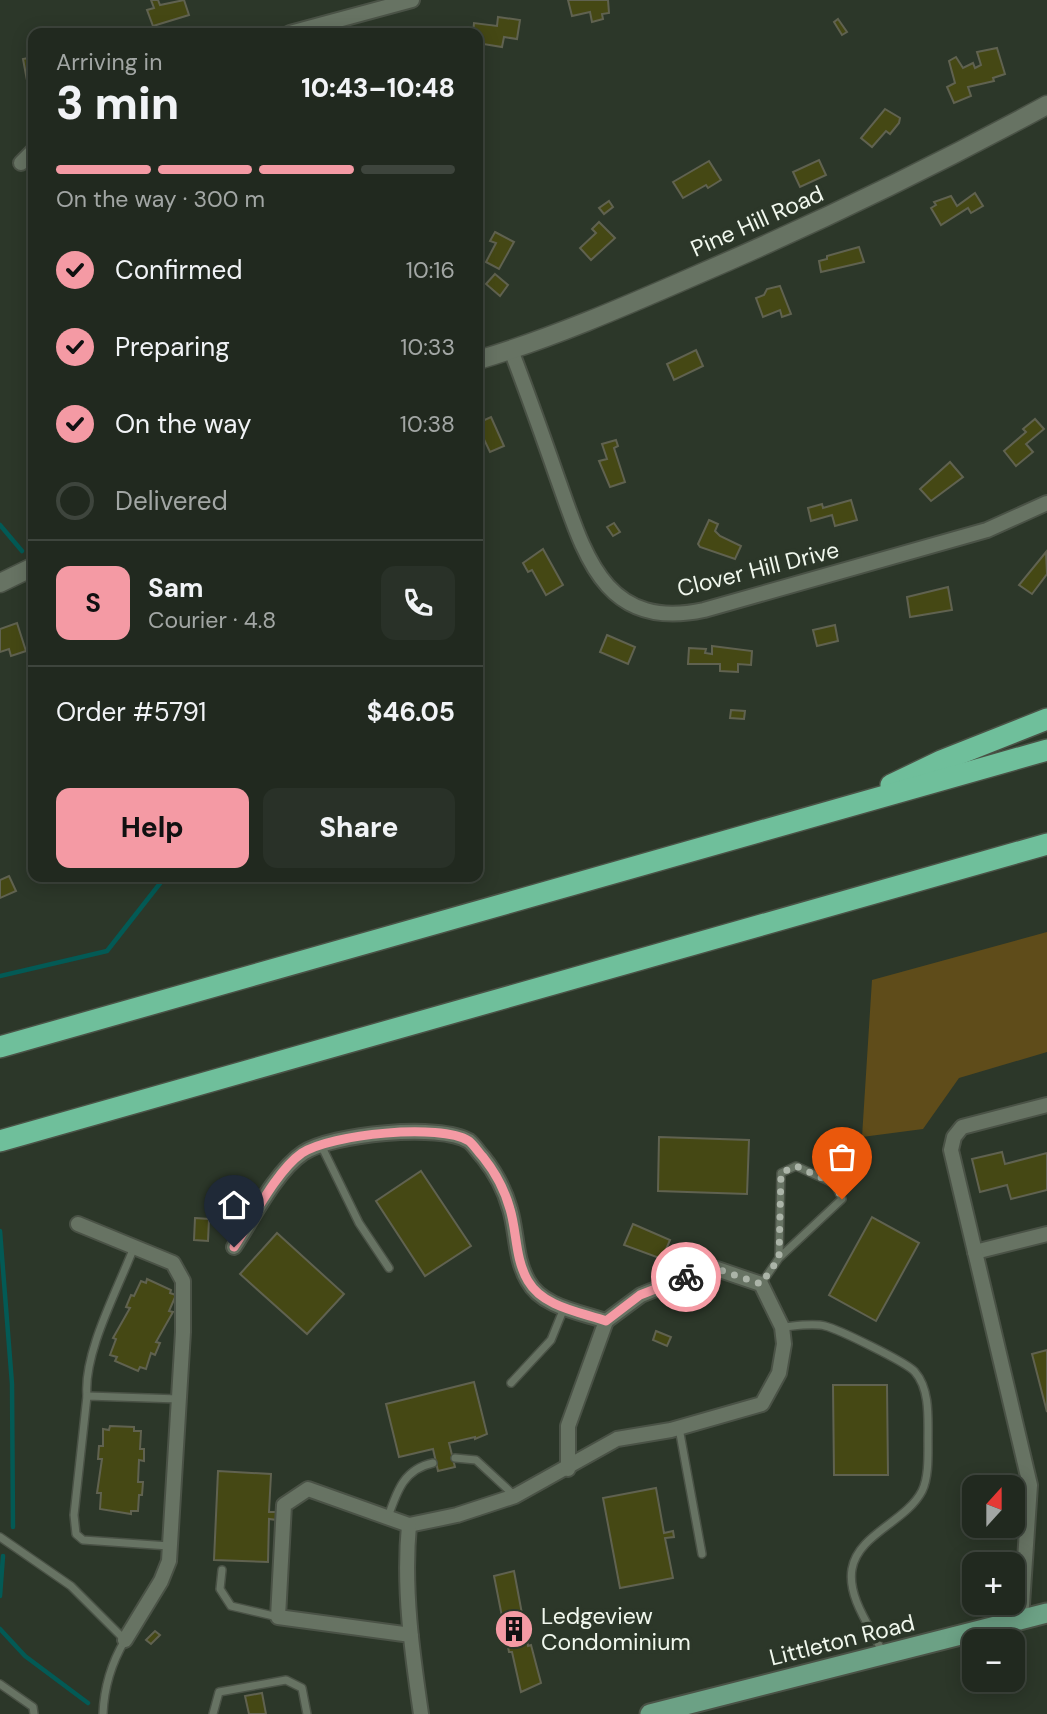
<!DOCTYPE html>
<html lang="en">
<head>
<meta charset="utf-8">
<style>
	:root { --surface:#21291f; --page:#293128; --text:#f1f3f6; --muted:#a2a6a4; --line:#3e453d; --accent:#f49aa4 }
	body { margin:0; font-family:"DM Sans",sans-serif; background:var(--page); color:var(--text); height:100vh; display:flex; flex-direction:column; font-size:26px; white-space:nowrap }
	* { box-sizing:border-box; margin:0 }
	p { font-size:23px; color:var(--muted) }
	.icon { flex:none; width:38px; height:38px; fill:none; stroke:currentColor; stroke-width:2; stroke-linecap:round; stroke-linejoin:round }
	.map { position:relative; flex:1; overflow:hidden }
	.panel { position:absolute; left:28px; top:28px; width:455px; height:854px; display:flex; flex-direction:column; background:var(--surface); border-radius:14px; box-shadow:0 4px 18px #0003,0 0 0 2px var(--line) }
	.panel>* { flex:none }
	.needle { width:46px; rotate:21deg }
	.buttons { position:absolute; left:962px; top:1475px; display:grid; gap:14px }
	.buttons a { display:grid; place-items:center; width:63px; height:63px; border-radius:14px; background:var(--surface); box-shadow:0 4px 18px #0003,0 0 0 2px var(--line); font-size:35px }
	.pin { position:absolute; display:grid; place-items:center; width:60px; height:60px; color:#fff; margin:-72px -30px; border-radius:50% 50% 50% 0; rotate:-45deg; box-shadow:0 0 7px #0007 }
	.pin .icon { rotate:45deg }
	.courier { position:absolute; display:grid; place-items:center; width:70px; height:70px; margin:-35px; border:5px solid #f49aa4; border-radius:50%; background:#fff; color:#222; box-shadow:0 2px 9px #0007 }
	.head em { font-style:normal; font-weight:800 }
	.head div { display:flex; flex-direction:column-reverse }
	.head { display:flex; align-items:center; justify-content:space-between; height:119px; padding:0 28px }
	h1 { font-size:46px; font-weight:800; line-height:52px }
	.bar { display:grid; grid-template-columns:repeat(4,1fr); gap:10px 7px; align-content:center; height:84px; padding:0 28px }
	.bar i { height:9px; border-radius:5px; background:var(--line) }
	.bar .on { background:var(--accent) }
	.bar p { grid-column:span 4 }
	.line { display:flex; align-items:center; gap:18px; padding:0 28px; border-top:2px solid var(--line) }
	.line div { flex:1 }
	.round { display:grid; place-items:center; flex:none; width:74px; height:74px; border-radius:14px; background:var(--page) }
	ol { padding:0 28px; list-style:none }
	li { display:flex; align-items:center; gap:21px; height:77px }
	li p { margin-inline-start:auto }
	li .icon { padding:7px; border-radius:50%; background:var(--accent); color:#111; stroke-width:4 }
	li:last-child { color:var(--muted) }
	li i { width:38px; height:38px; border:4px solid var(--line); border-radius:50% }
	.action { display:flex; gap:14px; margin-top:auto; padding:14px 28px }
	.action a { flex:1; height:80px; border-radius:14px; background:var(--accent); color:#111; font-size:28px; font-weight:800; line-height:80px; text-align:center }
	.action a+a { background:var(--page); color:var(--text) }
	.map>svg:first-child { display:block }
	.green { fill:#5f4c1a }
	.lines { fill:none; stroke-linecap:round; stroke-linejoin:round }
	.stream { stroke:#035a55; stroke-width:4.5 }
	.building { fill:#454814; stroke:#606250; stroke-width:2 }
	.service-casing { stroke:#4a5246; stroke-width:10 }
	.minor-casing { stroke:#4a5246; stroke-width:18 }
	.tertiary-casing { stroke:#4a5246; stroke-width:21 }
	.primary-casing { stroke:#4a5246; stroke-width:23 }
	.motorway-casing { stroke:#4a5246; stroke-width:24 }
	.service { stroke:#677363; stroke-width:7 }
	.minor { stroke:#677363; stroke-width:14 }
	.tertiary { stroke:#677363; stroke-width:18 }
	.primary { stroke:#6ca185; stroke-width:19 }
	.motorway { stroke:#6fbf9b; stroke-width:21 }
	.done { stroke:#abb4a8; stroke-width:7; stroke-dasharray:0 12.6 }
	.route { stroke:#f49aa4; stroke-width:9 }
	.labels { text-anchor:middle; stroke-width:7; stroke-linejoin:round; paint-order:stroke }
	.street-label { font-size:23px; fill:#f0f7ed; stroke:#2c3729 }
	.poi-label { font-size:23px; fill:#f0f7ed; stroke:#2c3729; text-anchor:start }
</style>
</head>
<body>
<div class="map">
<svg width="1047" height="1714" viewBox="0 0 1047 1714">
	<rect width="100%" height="100%" fill="#2c3729"/>
	<polygon class="green" points="1047,932 1047,1052 959,1078 923,1129 862,1137 872,980"/>
	<g class="lines">
		<g class="stream">
			<polyline points="0,525 22,551"/>
			<polyline points="0,976 107,951 165,877"/>
			<polyline points="0,1231 12,1384 13,1527"/>
			<polyline points="0,1596 3,1556"/>
			<polyline points="0,1629 25,1656 88,1703"/>
		</g>
	</g>
	<g class="building">
		<polygon points="151,0 158,0 160,5 184,0 189,15 153,26 147,10 154,8"/>
		<polygon points="568,0 608,0 609,13 602,14 603,19 592,22 590,12 572,16"/>
		<polygon points="498,17 520,20 517,39 504,37 502,47 483,44 483,41 478,40 478,33 473,33 474,23 497,26"/>
		<polygon points="838,19 847,32 842,35 834,22"/>
		<polygon points="997,48 1005,74 993,78 994,81 968,87 971,96 954,103 947,87 955,83 949,61 956,57 963,68 973,63 975,68 981,65 977,52"/>
		<polygon points="33,57 33,90 29,91 23,59"/>
		<polygon points="885,109 900,118 899,123 890,134 886,131 872,147 861,138"/>
		<polygon points="819,160 826,175 800,187 793,172"/>
		<polygon points="709,161 721,180 708,188 706,185 683,198 673,182"/>
		<polygon points="975,193 983,206 971,213 968,208 941,225 931,208 936,205 934,202 951,196 957,206"/>
		<polygon points="609,201 613,207 604,214 599,208"/>
		<polygon points="599,222 615,238 591,260 580,248 596,233 592,229"/>
		<polygon points="28,227 33,227 33,261 32,261"/>
		<polygon points="495,232 514,242 499,269 486,262 496,243 490,241"/>
		<polygon points="859,247 864,262 821,272 819,261 827,259 827,256"/>
		<polygon points="495,274 508,285 500,296 486,284"/>
		<polygon points="780,286 791,314 782,317 780,310 763,317 756,298 764,295 767,289"/>
		<polygon points="696,350 703,366 674,380 667,364"/>
		<polygon points="491,417 504,446 490,452 482,435 478,437 478,423"/>
		<polygon points="1035,419 1044,429 1026,444 1033,452 1016,466 1004,451 1026,432 1023,429"/>
		<polygon points="616,440 618,446 614,448 625,482 610,487 599,461 607,459 602,444"/>
		<polygon points="950,462 963,477 931,501 920,489"/>
		<polygon points="851,500 857,520 835,526 832,515 811,521 808,508 822,504 823,508"/>
		<polygon points="709,520 718,524 715,531 720,536 741,546 735,559 700,547 698,544"/>
		<polygon points="614,523 620,532 613,536 607,527"/>
		<polygon points="543,549 563,585 546,595 532,570 528,572 523,563"/>
		<polygon points="1046,552 1047,574 1032,594 1019,585"/>
		<polygon points="948,587 952,610 910,617 907,597"/>
		<polygon points="17,623 26,651 11,656 9,649 0,652 0,629"/>
		<polygon points="835,625 838,641 817,646 813,630"/>
		<polygon points="607,635 635,647 628,664 600,652"/>
		<polygon points="712,646 752,651 751,665 738,664 738,672 720,671 720,664 688,664 689,648 706,649 705,653 712,654"/>
		<polygon points="731,710 745,711 744,719 730,718"/>
		<polygon points="9,876 16,891 0,898 0,880"/>
		<polygon points="659,1137 749,1140 747,1194 658,1191"/>
		<polygon points="1002,1152 1005,1164 1047,1153 1047,1190 1011,1199 1007,1185 980,1192 972,1159"/>
		<polygon points="421,1171 471,1246 425,1276 376,1201"/>
		<polygon points="872,1217 919,1243 876,1321 829,1295"/>
		<polygon points="195,1218 209,1219 208,1241 194,1240"/>
		<polygon points="633,1224 670,1240 662,1259 624,1245"/>
		<polygon points="277,1233 344,1294 307,1334 240,1274"/>
		<polygon points="147,1279 171,1290 170,1293 176,1295 169,1311 173,1312 156,1342 160,1343 155,1355 151,1353 146,1369 140,1367 138,1371 115,1361 117,1357 110,1355 116,1339 113,1338 130,1308 126,1307 131,1295 134,1296 141,1281 146,1283"/>
		<polygon points="656,1331 671,1337 667,1346 653,1340"/>
		<polygon points="1047,1350 1047,1412 1032,1354"/>
		<polygon points="474,1382 487,1434 475,1439 475,1437 449,1443 455,1467 438,1471 433,1449 399,1457 386,1404"/>
		<polygon points="833,1385 887,1385 888,1475 834,1475"/>
		<polygon points="110,1426 134,1427 134,1431 141,1431 140,1449 144,1449 144,1461 139,1460 138,1482 143,1482 142,1495 139,1495 138,1511 131,1511 131,1514 100,1509 101,1493 97,1493 102,1459 98,1459 99,1446 103,1446 103,1429 109,1430"/>
		<polygon points="218,1471 271,1474 269,1512 277,1512 277,1520 269,1519 268,1562 214,1560"/>
		<polygon points="656,1488 664,1533 673,1531 674,1537 665,1538 673,1578 620,1588 603,1498"/>
		<polygon points="514,1571 528,1646 531,1645 541,1683 521,1692 512,1652 509,1652 494,1576"/>
		<polygon points="155,1631 160,1635 151,1644 146,1640"/>
		<polygon points="262,1693 266,1714 249,1714 245,1696"/>
	</g>
	<g class="lines">
		<g class="service-casing">
			<g id="service">
				<polyline points="321,1145 359,1223 389,1268"/>
				<polyline points="761,1284 779,1258 842,1199 835,1184 796,1166 781,1173 779,1258"/>
				<path d="M 782,1327 C 795,1326 813,1323 825,1326 C 838,1329 908,1363 915,1372 C 930,1389 928,1418 928,1439 C 928,1455 929,1477 922,1491 C 906,1522 858,1534 852,1569 C 847,1597 871,1628 883,1653"/>
				<polyline points="511,1383 551,1340 564,1308"/>
				<path d="M 87,1396 C 83,1353 118,1289 134,1247"/>
				<polyline points="679,1428 702,1554"/>
				<polyline points="455,1458 476,1460 515,1496"/>
				<path d="M 388,1517 C 397,1491 404,1469 433,1463"/>
				<path d="M 0,1537 L 71,1586 L 125,1640 C 112,1662 104,1688 103,1714"/>
				<polyline points="169,1546 83,1540 76,1534 74,1515 87,1396 179,1399"/>
				<polyline points="222,1570 220,1589 231,1606 278,1617"/>
				<polyline points="0,1684 33,1707 34,1714"/>
				<polyline points="213,1714 219,1692 286,1680 302,1688 307,1714"/>
			</g>
		</g>
		<g class="minor-casing">
			<g id="minor">
				<polyline points="290,33 412,0"/>
				<polyline points="21,163 33,151"/>
				<path d="M 511,350 C 527,392 542,434 557,477 C 584,552 603,632 704,610 L 987,530 L 1047,503"/>
				<polyline points="78,1224 173,1263 183,1281 183,1332 169,1561 161,1581 125,1640"/>
				<path d="M 234,1247 C 252,1219 276,1171 303,1153 C 331,1134 440,1123 469,1141 C 474,1145 479,1153 483,1157 C 495,1172 505,1191 510,1209 C 517,1232 515,1259 528,1281 C 542,1307 580,1312 606,1321 L 641,1295 L 683,1278 L 717,1269 L 761,1284 L 782,1327 L 784,1344 L 779,1373 L 762,1404 L 671,1430 L 617,1439 L 515,1496 L 457,1515 L 409,1525"/>
				<polyline points="975,1252 1047,1234"/>
				<polyline points="568,1469 568,1426 606,1321"/>
				<polyline points="1021,1620 1030,1485 951,1150 954,1137 962,1127 1047,1105"/>
				<path d="M 411,1635 L 278,1617 L 284,1505 L 308,1489 L 409,1525 C 403,1588 412,1652 421,1714"/>
			</g>
		</g>
		<g class="tertiary-casing">
			<g id="tertiary">
				<path d="M 478,360 C 552,338 621,308 692,277 C 813,225 931,168 1047,105"/>
				<polyline points="0,583 33,567"/>
			</g>
		</g>
		<g class="primary-casing">
			<polyline id="primary" points="650,1714 1047,1613"/>
		</g>
		<g class="motorway-casing">
			<g id="motorway">
				<polyline points="891,785 941,761 1047,719"/>
				<polyline points="0,1047 1047,750"/>
				<polyline points="0,1141 1047,844"/>
			</g>
		</g>
		<use href="#service" class="service"/>
		<use href="#minor" class="minor"/>
		<use href="#tertiary" class="tertiary"/>
		<use href="#primary" class="primary"/>
		<use href="#motorway" class="motorway"/>
	</g>
	<g class="lines">
		<polyline class="done" points="686,1277 717,1269 761,1284 779,1258 781,1173 796,1166 835,1184 842,1199"/>
		<path class="route" d="M 234,1247 C 252,1220 276,1171 302,1153 C 331,1134 440,1123 469,1141 C 474,1145 479,1153 483,1157 C 495,1172 505,1191 510,1209 C 517,1232 515,1259 528,1281 C 543,1307 580,1312 606,1321 L 640,1295 L 686,1277"/>
	</g>
	<defs>
		<g id="building-disc" transform="scale(2.0125)"><circle r="9.5" fill="#f49aa4" stroke="#2c3729"/><path d="M-4-6H4V6H1V3H-1V6H-4ZM-2.5-4.3h1.7v1.8h-1.7ZM.8-4.3h1.7v1.8H.8ZM-2.5-1h1.7V.8h-1.7ZM.8-1h1.7V.8H.8Z" fill="#111"/></g>
	</defs>
	<g fill-rule="evenodd">
		<use href="#building-disc" x="514" y="1629"/>
	</g>
	<g class="labels">
		<g class="street-label">
			<text transform="translate(757 221) rotate(-24)" y="8">Pine Hill Road</text>
			<text transform="translate(758 569) rotate(-14)" y="8">Clover Hill Drive</text>
			<text transform="translate(842 1640) rotate(-14)" y="8">Littleton Road</text>
		</g>
		<g class="poi-label">
			<text x="541" y="1624">Ledgeview<tspan x="541" dy="26">Condominium</tspan></text>
		</g>
	</g>
</svg>
<div class="buttons">
<a><svg class="needle" viewBox="-14 -14 28 28"><path d="M0-13l5 13h-10z" fill="#e53935"/><path d="M0 13l5-13h-10z" fill="#a2a6a4"/></svg></a>
<a>+</a>
<a>−</a>
</div>
<div class="pin" style="left:842px;top:1199px;background:#ea580c"><svg class="icon" aria-label="bag" viewBox="0 0 24 24"><path d="M5 8h14l-1 12H6zM9 8a3 3 0 0 1 6 0"/></svg></div>
<div class="pin" style="left:234px;top:1247px;background:#1f2937"><svg class="icon" aria-label="home" viewBox="0 0 24 24"><path d="M3 11l9-7 9 7M6 9v11h12V9"/></svg></div>
<div class="courier" style="left:686px;top:1277px"><svg class="icon" aria-label="bike" viewBox="0 0 24 24"><circle cx="6" cy="16" r="4"/><circle cx="18" cy="16" r="4"/><path d="M6 16l4-8h5l3 8M10 8l3 8H6M13 5h3"/></svg></div>
<section class="panel">
<div class="head"><div><h1>3 min</h1><p>Arriving in</p></div><em>10:43–10:48</em></div>
<div class="bar"><i class="on"></i><i class="on"></i><i class="on"></i><i></i><p>On the way · 300 m</p></div>
<ol>
<li><svg class="icon" aria-label="check" viewBox="0 0 24 24"><path d="M5 12l5 5 9-10"/></svg>Confirmed<p>10:16</p></li>
<li><svg class="icon" aria-label="check" viewBox="0 0 24 24"><path d="M5 12l5 5 9-10"/></svg>Preparing<p>10:33</p></li>
<li><svg class="icon" aria-label="check" viewBox="0 0 24 24"><path d="M5 12l5 5 9-10"/></svg>On the way<p>10:38</p></li>
<li><i></i>Delivered</li>
</ol>
<div class="line" style="height:126px"><b class="round" style="background:var(--accent);color:#111">S</b><div><b>Sam</b><p>Courier · 4.8</p></div><a class="round"><svg class="icon" aria-label="phone" viewBox="0 0 24 24"><path d="M5 4h4l2 5-3 2q2 4 5 5l2-3 5 2v4C11 20 4 13 5 4z"/></svg></a></div>
<div class="line" style="height:91px"><div>Order #5791</div><b>$46.05</b></div>
<div class="action"><a>Help</a><a>Share</a></div>
</section>
</div>
</body>
</html>
